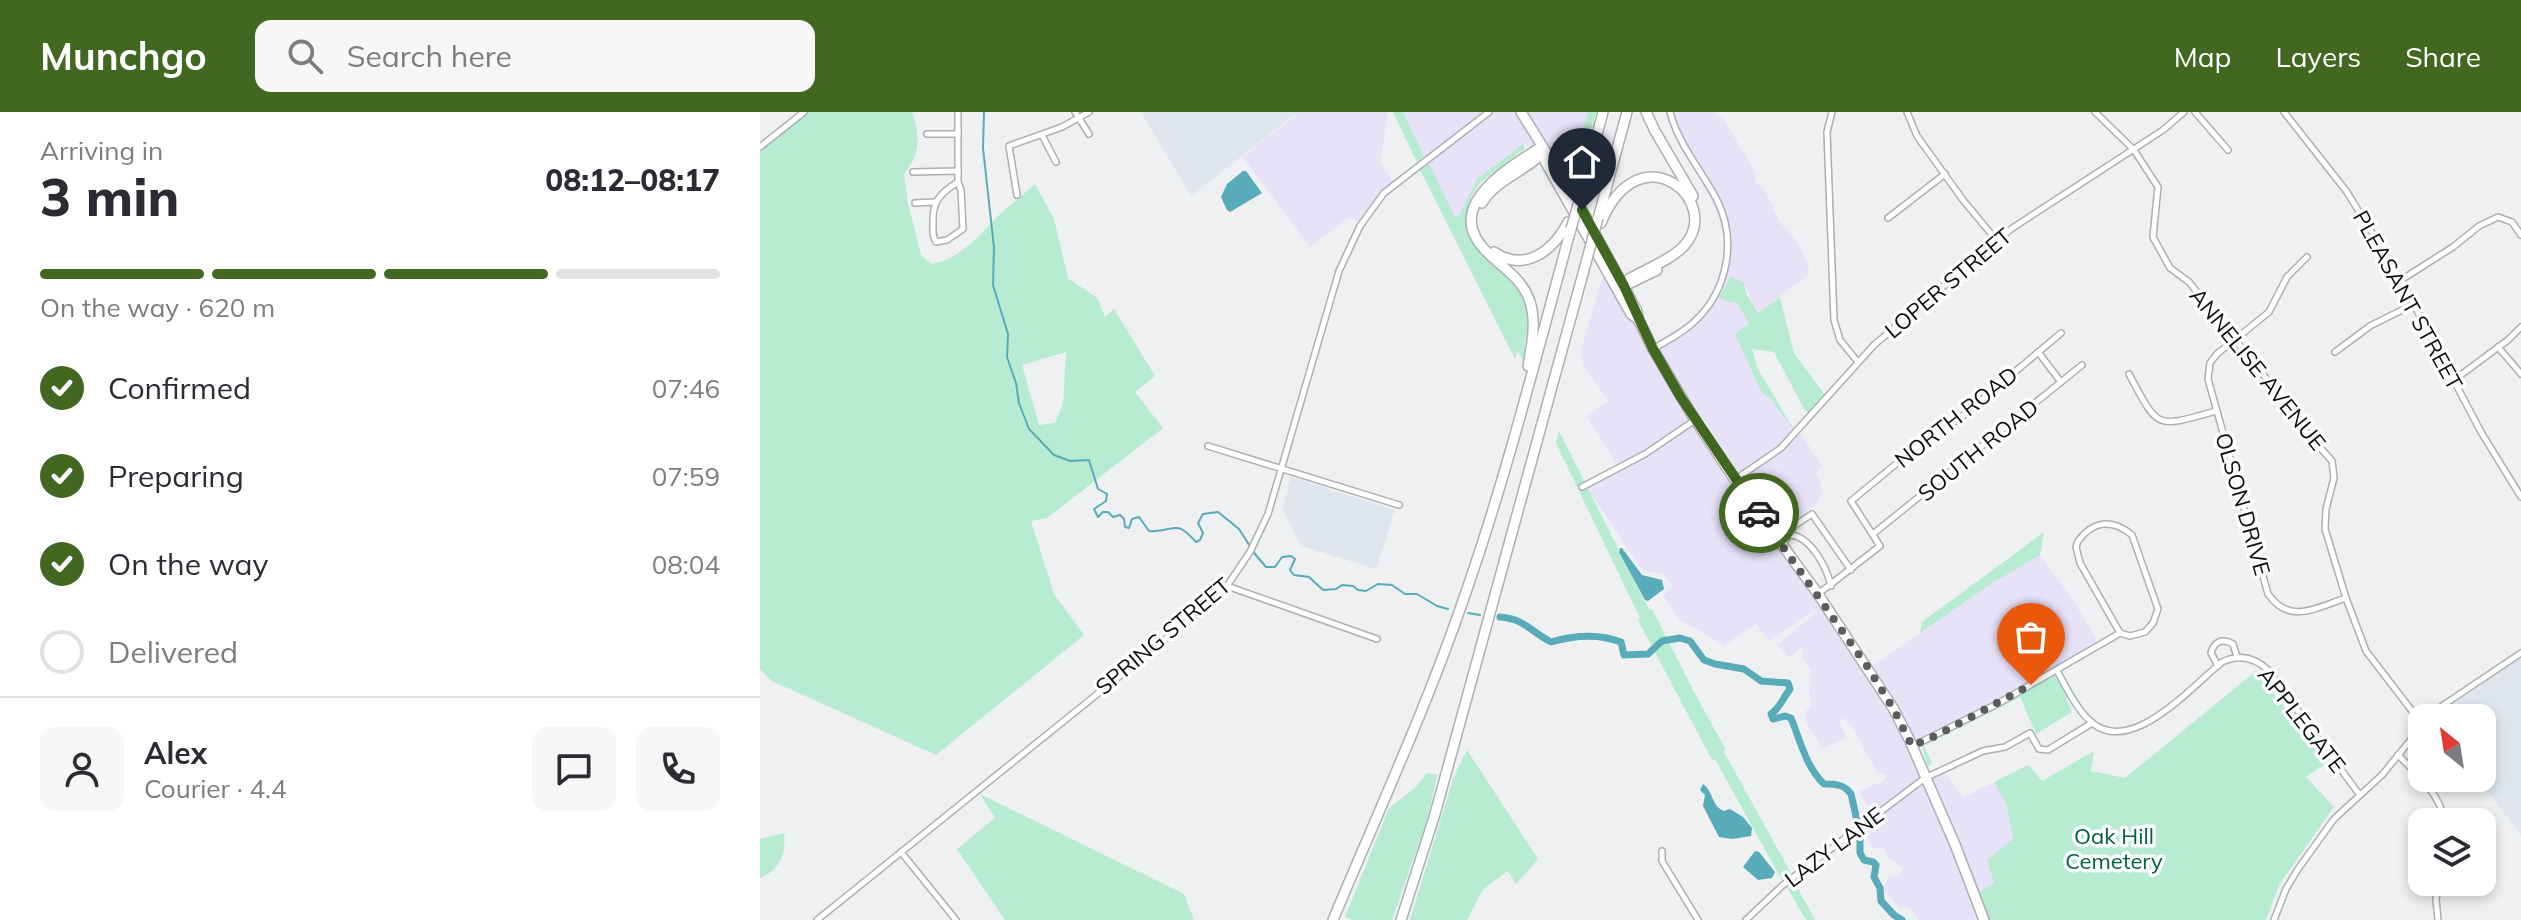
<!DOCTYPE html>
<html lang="en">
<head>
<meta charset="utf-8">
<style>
	:root { --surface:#fff; --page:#f7f7f7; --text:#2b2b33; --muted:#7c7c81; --line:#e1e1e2; --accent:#416720 }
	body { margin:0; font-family:Mulish,sans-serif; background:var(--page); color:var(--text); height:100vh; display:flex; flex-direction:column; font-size:30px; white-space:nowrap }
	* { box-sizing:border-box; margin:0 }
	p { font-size:26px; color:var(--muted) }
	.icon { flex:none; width:44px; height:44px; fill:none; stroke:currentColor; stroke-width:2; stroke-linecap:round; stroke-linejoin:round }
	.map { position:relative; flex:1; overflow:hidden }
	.drawer { display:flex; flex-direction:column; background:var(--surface); width:760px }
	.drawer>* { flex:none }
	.needle { width:52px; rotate:330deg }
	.tools { position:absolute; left:1648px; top:592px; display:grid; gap:16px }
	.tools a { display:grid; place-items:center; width:88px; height:88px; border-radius:16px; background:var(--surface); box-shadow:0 4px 12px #0003; font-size:40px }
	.pin { position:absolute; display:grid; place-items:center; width:68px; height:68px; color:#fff; margin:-82px -34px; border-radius:50% 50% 50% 0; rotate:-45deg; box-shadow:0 0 8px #0007 }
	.pin .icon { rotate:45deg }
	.courier { position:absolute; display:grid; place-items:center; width:80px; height:80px; margin:-40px; border:6px solid #416720; border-radius:50%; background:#fff; color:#222; box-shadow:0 2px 10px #0007 }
	.summary em { font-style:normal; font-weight:800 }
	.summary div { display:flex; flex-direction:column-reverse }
	.summary { display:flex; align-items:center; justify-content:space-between; height:136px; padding:0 40px }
	h1 { font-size:52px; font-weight:800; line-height:60px }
	.bar { display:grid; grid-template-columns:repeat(4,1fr); gap:12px 8px; align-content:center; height:96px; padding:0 40px }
	.bar i { height:10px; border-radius:6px; background:var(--line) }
	.bar .on { background:var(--accent) }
	.bar p { grid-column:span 4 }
	.line { display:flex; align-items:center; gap:20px; padding:0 40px; border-top:2px solid var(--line) }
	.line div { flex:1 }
	.round { display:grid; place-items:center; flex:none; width:84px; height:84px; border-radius:16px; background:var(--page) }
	ol { padding:0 40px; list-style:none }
	li { display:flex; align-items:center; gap:24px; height:88px }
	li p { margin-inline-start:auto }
	li .icon { padding:8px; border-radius:50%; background:var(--accent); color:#fff; stroke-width:4 }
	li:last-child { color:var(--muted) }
	li i { width:44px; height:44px; border:4px solid var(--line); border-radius:50% }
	header { display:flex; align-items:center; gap:48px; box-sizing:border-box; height:112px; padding:0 40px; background:var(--accent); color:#fff }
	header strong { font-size:38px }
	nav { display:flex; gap:44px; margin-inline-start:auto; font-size:28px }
	.search { width:560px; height:72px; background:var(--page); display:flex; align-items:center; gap:20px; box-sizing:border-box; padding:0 28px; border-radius:16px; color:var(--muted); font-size:30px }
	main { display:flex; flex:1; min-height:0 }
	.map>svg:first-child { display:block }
	.commercial { fill:#e8e2f8 }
	.built { fill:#dfe6ee }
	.green { fill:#b7ebd2; fill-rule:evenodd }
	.water { fill:#58acb9 }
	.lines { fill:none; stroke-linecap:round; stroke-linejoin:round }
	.stream { stroke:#58acb9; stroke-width:2 }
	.river { stroke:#58acb9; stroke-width:7 }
	.minor-casing { stroke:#adafb1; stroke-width:8 }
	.highway-casing { stroke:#adafb1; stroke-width:12 }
	.minor { stroke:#fff; stroke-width:5 }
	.highway { stroke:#fff; stroke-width:9 }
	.highway-bridge-casing { stroke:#adafb1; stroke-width:12; stroke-linecap:butt }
	.highway-bridge { stroke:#fff; stroke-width:9 }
	.done { stroke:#5a5c5d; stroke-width:8; stroke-dasharray:0 14.4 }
	.route { stroke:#416720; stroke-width:10 }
	.labels { text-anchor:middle; stroke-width:7; stroke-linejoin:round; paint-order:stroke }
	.street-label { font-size:22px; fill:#0b0c0d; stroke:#fcfdff }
	.park-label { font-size:22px; fill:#046044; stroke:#fcfdff }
</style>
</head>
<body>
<header>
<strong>Munchgo</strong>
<div class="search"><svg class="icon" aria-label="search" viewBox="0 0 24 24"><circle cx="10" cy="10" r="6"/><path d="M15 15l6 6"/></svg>Search here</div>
<nav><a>Map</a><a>Layers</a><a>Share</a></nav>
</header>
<main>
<section class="drawer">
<div class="summary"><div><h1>3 min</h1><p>Arriving in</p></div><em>08:12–08:17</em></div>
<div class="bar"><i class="on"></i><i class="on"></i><i class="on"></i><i></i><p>On the way · 620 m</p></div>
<ol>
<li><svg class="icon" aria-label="check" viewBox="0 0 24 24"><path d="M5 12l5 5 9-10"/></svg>Confirmed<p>07:46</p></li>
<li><svg class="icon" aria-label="check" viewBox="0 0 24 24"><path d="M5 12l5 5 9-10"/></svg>Preparing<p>07:59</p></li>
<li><svg class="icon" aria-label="check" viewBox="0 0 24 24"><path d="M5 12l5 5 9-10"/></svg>On the way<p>08:04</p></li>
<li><i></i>Delivered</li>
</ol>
<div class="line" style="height:144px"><a class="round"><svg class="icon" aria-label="person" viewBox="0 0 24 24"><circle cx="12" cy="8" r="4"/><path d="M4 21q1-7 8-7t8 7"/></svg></a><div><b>Alex</b><p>Courier · 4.4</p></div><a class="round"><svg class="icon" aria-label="chat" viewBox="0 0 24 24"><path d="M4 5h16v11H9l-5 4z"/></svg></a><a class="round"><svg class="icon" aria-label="phone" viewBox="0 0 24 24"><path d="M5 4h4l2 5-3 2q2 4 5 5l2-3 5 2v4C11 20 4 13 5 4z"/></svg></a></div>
</section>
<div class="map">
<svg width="1761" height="808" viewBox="0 0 1761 808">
	<rect width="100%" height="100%" fill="#eef0f2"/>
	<g class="commercial">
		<polygon points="540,0 628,0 620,51 633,69 600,110 589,105 550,135 483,45"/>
		<polygon points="643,0 828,0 809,63 764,31 717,67 700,102 695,106"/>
		<polygon points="906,0 956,0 964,8 996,61 995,71 1004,76 1021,112 1033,124 1048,151 1049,162 998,201 984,171 971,164 960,185 976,189 989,211 975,222 1001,279 1012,289 1046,329 1062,355 1056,362 1061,371 1062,383 1056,392 1020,420 984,370 942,305 934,311 1097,545 1144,627 1222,808 1159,808 1149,796 1139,796 1124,776 1128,765 1139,764 1144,756 1130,748 1123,736 1113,736 1103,716 1109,714 1112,701 1099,679 1124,669 1126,664 1117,660 1091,613 1083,606 1079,609 1086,626 1062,636 1046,611 1046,599 1052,592 1049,580 1051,560 1042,544 1044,536 1042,534 1029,546 1018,533 1055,501 1054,498 1009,529 996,512 963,534 946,522 920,508 903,483 913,473 903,462 882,458 827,376 859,356 827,305 848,288 824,255 821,238 844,160 887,235 929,209 945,194 956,174 963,147 965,129 959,105"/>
		<polygon points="1280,443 1313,488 1338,530 1259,578 1156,630 1146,608 1113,554 1231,472"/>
		<polygon points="1184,661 1189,665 1202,686 1234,670 1246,691 1253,727 1227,748 1234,771 1217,781 1170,668"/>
	</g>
	<g class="built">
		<polygon points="381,0 538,0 431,84"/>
		<polygon points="531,365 635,398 616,457 541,434 522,397"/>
		<polygon points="1761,544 1761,723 1717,666 1722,666 1722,606 1675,606"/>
	</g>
	<g class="green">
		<path d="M 49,0 L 152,0 C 160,25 161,41 144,62 L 148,91 L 161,143 L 172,152 C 203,146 220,122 241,101 C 252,91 264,82 275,72 L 294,107 L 308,166 L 337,186 L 345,205 L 354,197 L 395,264 L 375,280 L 403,316 L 287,406 L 271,409 L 294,482 L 324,523 L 176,643 L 12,569 L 0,557 L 0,39 ZM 306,240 L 303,292 L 295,311 L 279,313 L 262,253 Z"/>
		<polygon points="633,0 643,0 664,44 657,50"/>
		<polygon points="828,0 836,0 815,75 809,63"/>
		<polygon points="764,31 764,37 720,71 711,85 708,105 713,121 765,185 769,203 763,249 758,239 755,247 660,58 669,51 695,105 700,102 717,67"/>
		<polygon points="971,164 984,171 986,181 998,201 1020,185 1034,241 1064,282 1048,301 1043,295 1014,240 992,237 998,257 1034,318 1012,289 1001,279 975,222 989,211 976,190 967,190 959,185"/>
		<polygon points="799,319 889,498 892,497 933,578 966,638 964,640 1031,761 1022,768 955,647 952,648 878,508 880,506 796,331"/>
		<polygon points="1284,420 1280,443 1231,472 1160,521 1162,510"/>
		<polygon points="1496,559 1568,650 1546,665 1574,695 1519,773 1506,808 1230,808 1217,781 1234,771 1227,748 1253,727 1246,691 1234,670 1268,653 1282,669 1334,639 1331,659 1365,666"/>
		<polygon points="1294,564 1309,584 1306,586 1312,600 1276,622 1260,585 1164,634 1172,651 1168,655 1162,635 1166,632"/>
		<polygon points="707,638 778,747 756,772 748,759 723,777 707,808 650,808 693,667"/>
		<polygon points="667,661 677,663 669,702 632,808 592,808 585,805 629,696 655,676"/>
		<polygon points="220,682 424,782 434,808 245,808 197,737 235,706"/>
		<path d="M 24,721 C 26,742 21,757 0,766 L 0,727 Z"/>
		<polygon points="1034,769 1055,808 1046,808 1027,775"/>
	</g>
	<g class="water">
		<polygon points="483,59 486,59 502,81 470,100 467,98 461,85 467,72"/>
		<polygon points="860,436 862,436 882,463 902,468 904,477 888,489 885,488 859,440"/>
		<path d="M 943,672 C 954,680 951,694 964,699 L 970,697 L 983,705 L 992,716 L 991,724 L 972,727 L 959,725 L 943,694 L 945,683 L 940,678 Z"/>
		<polygon points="995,739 999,740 1015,760 1012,766 998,768 983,755"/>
	</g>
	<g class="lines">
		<g class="stream">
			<path d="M 224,0 L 223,36 L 234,136 L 233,173 L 248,222 L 247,245 L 256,271 L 259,291 L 269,317 L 294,343 L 310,349 L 329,348 L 338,377 L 347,382 L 346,389 L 334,397 L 338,405 L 343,400 L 348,400 L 353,405 L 360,403 L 364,407 L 365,415 L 369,416 L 372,407 L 379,405 L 389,419 C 415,421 414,405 436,430 L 440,428 L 443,421 L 438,411 L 443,402 L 458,400 L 479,417 L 495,442 L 506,455 L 515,455 L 522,445 L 531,444 L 535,447 L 530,458 L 534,463 L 549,465 L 563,478 L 576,477 L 582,473 L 593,474 L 598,478 L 606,479 L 618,472 L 632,473 L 645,482 L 657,482 L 677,494 L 688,497"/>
			<polyline points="708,501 720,503"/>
		</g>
		<path class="river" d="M 740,505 C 765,507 770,519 791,530 C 815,523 838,521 861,530 L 864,543 L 888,542 L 902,529 L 920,526 L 930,529 L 944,548 L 955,552 L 984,557 L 1001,569 L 1028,571 L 1030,577 C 1023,586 1020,596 1011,602 L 1013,607 L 1025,604 L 1031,606 C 1040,628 1046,655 1064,672 C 1075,672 1084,672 1091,682 L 1100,722 L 1100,741 L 1104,748 L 1113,750 L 1116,753 L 1114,765 L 1120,776 L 1121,789 L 1134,803 L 1142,808"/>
		<g class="minor-casing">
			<g id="minor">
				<polyline points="198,0 198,70"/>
				<polyline points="315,0 329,22"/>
				<polyline points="1072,0 1067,20 1074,208 1080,228 1098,250"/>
				<polyline points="1147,0 1157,24 1203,88 1237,129"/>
				<polyline points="1335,0 1374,38 1398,75 1393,125 1410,156 1429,170 1513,275 1533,305 1572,349 1574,366 1566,397 1565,417 1586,486 1606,539 1662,612"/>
				<polyline points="1435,0 1468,38"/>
				<polyline points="1524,0 1587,80 1641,168 1721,320 1761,385"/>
				<polyline points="167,22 198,22"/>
				<polyline points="282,23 296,50"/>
				<polyline points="0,35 44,0"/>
				<polyline points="153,60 198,59"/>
				<path d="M 198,70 L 201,78 L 203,117 L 187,128 L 176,130 C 172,123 173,119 173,111 C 172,90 180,81 198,70 Z"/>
				<polyline points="257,83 249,34 302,15 329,0"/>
				<polyline points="155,91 175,90"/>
				<polyline points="1128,106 1185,62"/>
				<path d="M 1547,145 L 1527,165 L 1509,200 L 1457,242 L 1450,251 L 1448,267 L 1508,482 C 1530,513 1555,496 1586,486"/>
				<polyline points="1641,168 1693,135 1719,114 1738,105 1752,110 1761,123"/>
				<polyline points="1738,235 1761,262"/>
				<path d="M 893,237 C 908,228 923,221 935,209 C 968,178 977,128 957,88 C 942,59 918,32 910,0"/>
				<polyline points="1278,240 1301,270"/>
				<polyline points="1575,240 1610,214 1654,192"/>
				<path d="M 1369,262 C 1399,318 1395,316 1456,299"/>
				<polyline points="1694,268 1748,228 1761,215"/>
				<polyline points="448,334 639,393"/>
				<polyline points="976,367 1021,336 1114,233 1251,117 1403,18 1424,0"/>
				<polyline points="822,375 885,342 935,308"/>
				<polyline points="1113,422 1322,253"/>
				<path d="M 1031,423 C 1051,425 1067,456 1071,474"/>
				<polyline points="1023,433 1034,414 1052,402 1091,458"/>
				<polyline points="467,474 617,527"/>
				<polyline points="1058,482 1120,434 1091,389 1153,338 1199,307 1301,221"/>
				<path d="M 1458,554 L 1451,541 C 1454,529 1463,526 1473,532 L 1477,545"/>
				<path d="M 1297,559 C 1306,574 1314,593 1327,606 C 1367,650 1431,575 1462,550 C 1479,542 1494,545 1508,558 L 1599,682"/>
				<polyline points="1670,606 1682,594 1761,541"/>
				<path d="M 1153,634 L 1239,591 L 1360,521 L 1370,524 L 1385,520 L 1393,511 L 1398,497 L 1372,423 C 1352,406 1333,409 1318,429 L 1316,435 L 1320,451 L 1360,521"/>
				<path d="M 1638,643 C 1658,663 1680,682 1685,710"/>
				<polyline points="902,739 902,749 938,808"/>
				<polyline points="141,740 196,808"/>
				<polyline points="57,808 439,500 467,474 490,440 508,402 579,159 600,114 624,81 729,0"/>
				<polyline points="986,808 1023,773 1165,666 1223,639 1245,635 1270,621 1279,637 1288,638 1332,611"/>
				<polyline points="1514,808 1526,777 1538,757 1574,707 1622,663 1662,614"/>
				<polyline points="1678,808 1676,787 1679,770"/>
			</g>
		</g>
		<g class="highway-casing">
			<g id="highway">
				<polyline points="761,0 822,98 877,199 878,207 893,237 932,303 975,368 1058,482 1133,596 1150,629 1196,735 1224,808"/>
				<polyline points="886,0 895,19 933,84"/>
				<polyline points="784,40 785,49 871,202 878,207"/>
				<polyline points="822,79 843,0"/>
				<path d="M 722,91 C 735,68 766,59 784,40"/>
				<polyline points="839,103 867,0"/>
				<path d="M 841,111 C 880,16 966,91 923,135 C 909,149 886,157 869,167 L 864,174"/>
				<path d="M 734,140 C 765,161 793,139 808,110"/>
				<polyline points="858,177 897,158"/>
				<path d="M 768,254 C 772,232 777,208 769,187 C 761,166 743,156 728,141 C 680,95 747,57 781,35"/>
				<path d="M 573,808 C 619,698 669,590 707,477 C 748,359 778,237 811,117"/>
				<polyline points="641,808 675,702 827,147"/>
			</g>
		</g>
		<use href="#minor" class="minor"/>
		<use href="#highway" class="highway"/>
		<g class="highway-bridge-casing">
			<g id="highway-bridge">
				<polyline points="811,117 822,79"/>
				<polyline points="827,147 838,106"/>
			</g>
		</g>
		<use href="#highway-bridge" class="highway-bridge"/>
	</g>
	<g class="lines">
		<polyline class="done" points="999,401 1107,554 1133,596 1152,634 1177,623 1271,573"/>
		<polyline class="route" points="822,98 864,174 893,237 920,284 999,401"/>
	</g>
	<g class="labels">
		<g class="street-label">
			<text transform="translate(1188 171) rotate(-40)" y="8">LOPER STREET</text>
			<text transform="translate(1648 188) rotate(61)" y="8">PLEASANT STREET</text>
			<text transform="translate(1498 257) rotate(51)" y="8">ANNELISE AVENUE</text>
			<text transform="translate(1196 305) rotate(-38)" y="8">NORTH ROAD</text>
			<text transform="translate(1218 338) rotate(-39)" y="8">SOUTH ROAD</text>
			<text transform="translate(1483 392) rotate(74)" y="8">OLSON DRIVE</text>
			<text transform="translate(403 524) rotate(-40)" y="8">SPRING STREET</text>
			<text transform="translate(1542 608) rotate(52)" y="8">APPLEGATE</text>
			<text transform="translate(1074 735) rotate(-37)" y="8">LAZY LANE</text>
		</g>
		<g class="park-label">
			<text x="1354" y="732">Oak Hill<tspan x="1354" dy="25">Cemetery</tspan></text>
		</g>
	</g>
</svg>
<div class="tools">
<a><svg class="needle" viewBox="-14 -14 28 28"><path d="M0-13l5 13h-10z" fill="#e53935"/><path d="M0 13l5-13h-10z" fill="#7c7c81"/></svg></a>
<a><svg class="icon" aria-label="layers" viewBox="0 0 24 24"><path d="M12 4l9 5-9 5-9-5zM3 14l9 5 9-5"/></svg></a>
</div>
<div class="pin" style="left:1271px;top:573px;background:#ea580c"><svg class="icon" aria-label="bag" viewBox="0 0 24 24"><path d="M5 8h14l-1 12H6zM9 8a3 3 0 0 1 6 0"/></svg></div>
<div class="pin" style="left:822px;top:98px;background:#1f2937"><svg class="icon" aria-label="home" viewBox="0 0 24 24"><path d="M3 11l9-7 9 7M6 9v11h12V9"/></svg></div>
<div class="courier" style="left:999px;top:401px"><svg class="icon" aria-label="car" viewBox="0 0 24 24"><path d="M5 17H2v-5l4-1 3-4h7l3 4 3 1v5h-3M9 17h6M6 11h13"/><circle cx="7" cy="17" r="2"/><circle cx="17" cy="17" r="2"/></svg></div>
</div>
</main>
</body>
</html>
